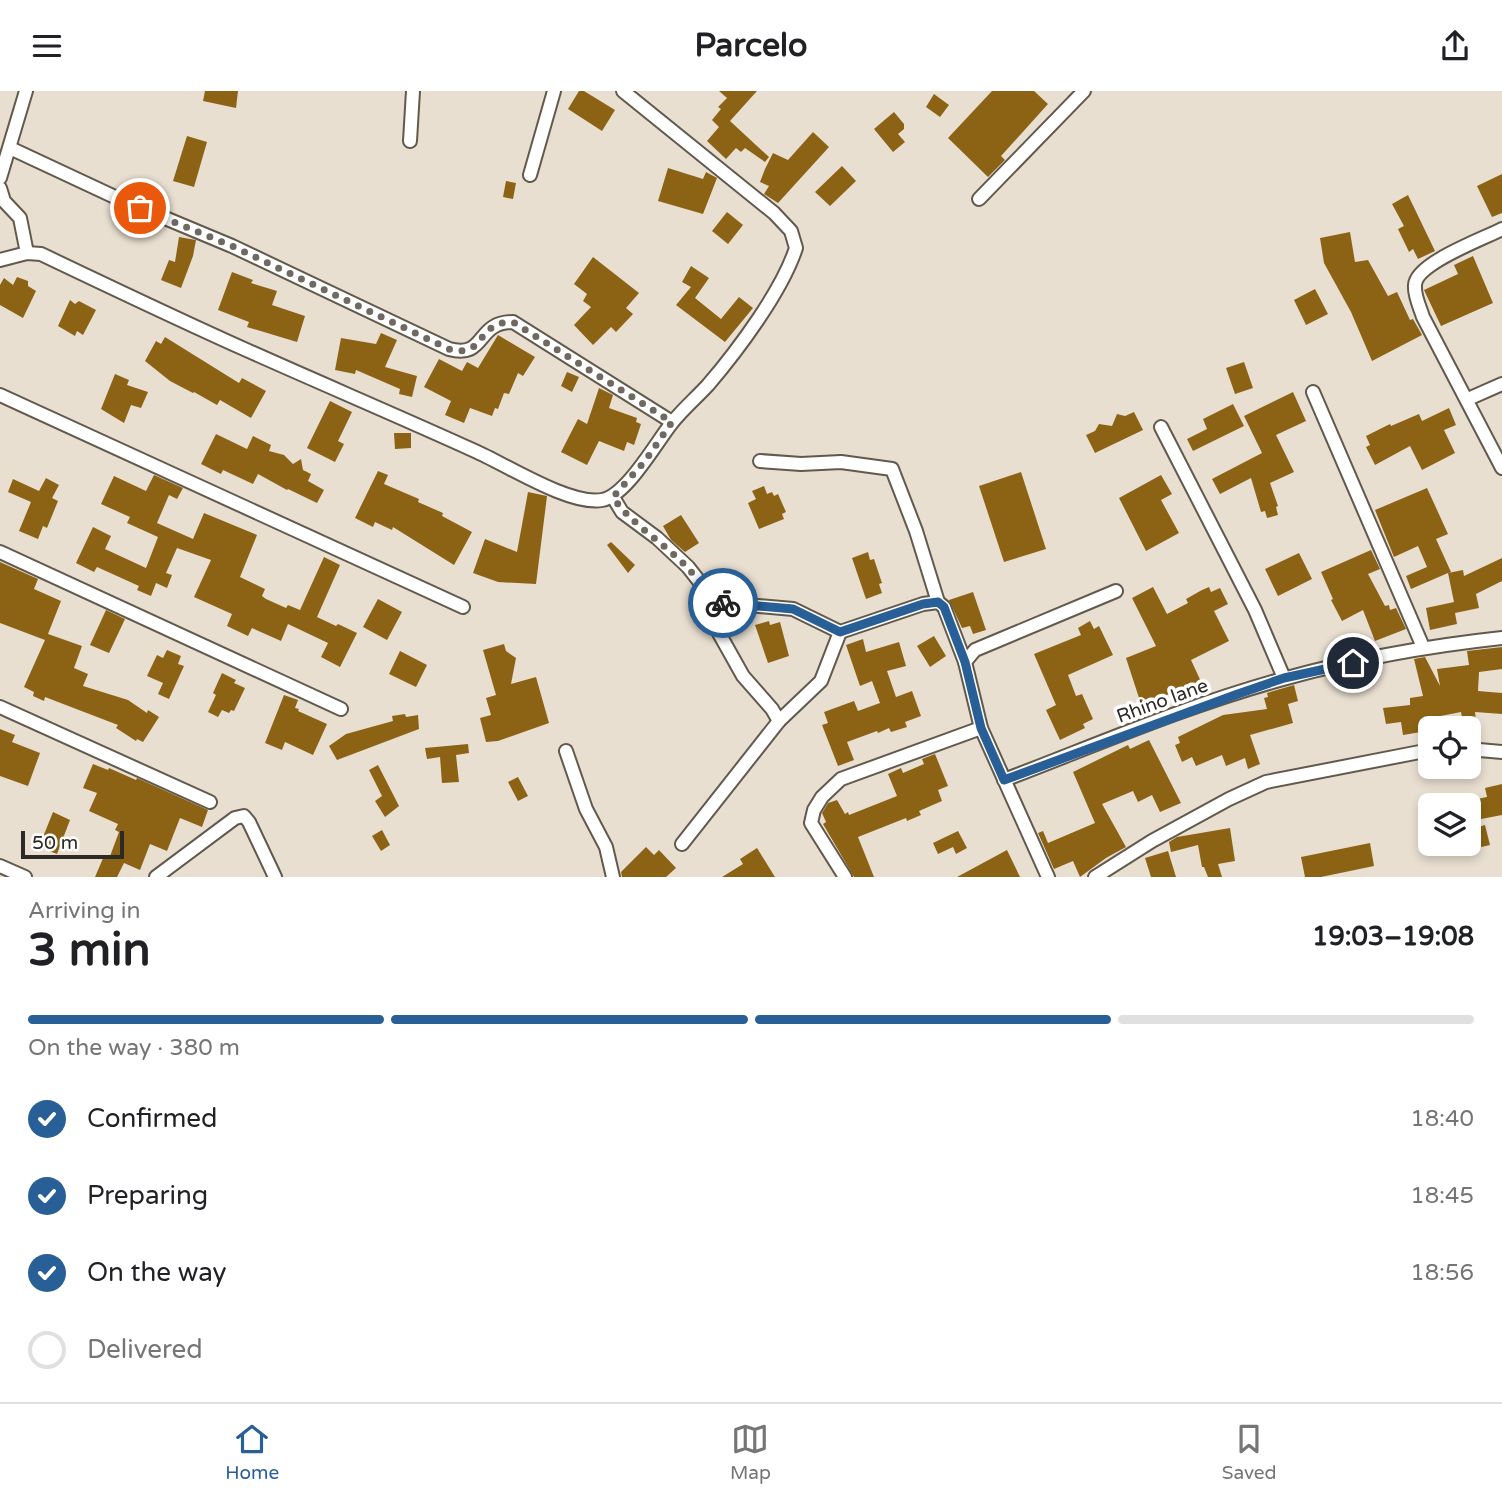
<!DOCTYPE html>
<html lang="en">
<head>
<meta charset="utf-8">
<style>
	:root { --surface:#fff; --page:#f6f6f6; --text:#202124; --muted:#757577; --line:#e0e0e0; --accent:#285f97 }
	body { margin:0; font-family:"Varela Round",sans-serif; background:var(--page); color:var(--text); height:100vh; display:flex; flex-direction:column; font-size:26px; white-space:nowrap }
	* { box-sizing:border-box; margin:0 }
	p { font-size:23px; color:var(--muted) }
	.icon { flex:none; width:38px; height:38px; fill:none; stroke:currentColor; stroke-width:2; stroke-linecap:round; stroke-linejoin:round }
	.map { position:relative; height:786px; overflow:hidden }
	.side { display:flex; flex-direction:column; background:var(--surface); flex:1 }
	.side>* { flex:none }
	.tools { position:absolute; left:1418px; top:625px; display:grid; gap:14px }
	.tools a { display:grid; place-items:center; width:63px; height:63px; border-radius:10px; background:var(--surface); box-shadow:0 4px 10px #0003; font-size:35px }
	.scale { position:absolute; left:21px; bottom:18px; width:103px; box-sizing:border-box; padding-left:7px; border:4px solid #2d2924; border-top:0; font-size:19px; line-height:24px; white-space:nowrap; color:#2d2924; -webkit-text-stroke:5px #fff; paint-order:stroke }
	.pin { position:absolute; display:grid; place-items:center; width:60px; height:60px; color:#fff; margin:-30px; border:4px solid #fff; border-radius:50%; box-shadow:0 2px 7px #0007 }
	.courier { position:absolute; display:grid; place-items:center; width:70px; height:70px; margin:-35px; border:5px solid #285f97; border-radius:50%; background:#fff; color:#222; box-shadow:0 2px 9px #0007 }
	.head em { font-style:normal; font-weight:700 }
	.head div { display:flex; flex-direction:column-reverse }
	.head { display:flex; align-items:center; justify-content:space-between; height:119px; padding:0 28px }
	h1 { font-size:46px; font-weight:700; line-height:52px }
	.bar { display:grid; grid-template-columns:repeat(4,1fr); gap:10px 7px; align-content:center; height:84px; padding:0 28px }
	.bar i { height:9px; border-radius:5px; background:var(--line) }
	.bar .active { background:var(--accent) }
	.bar p { grid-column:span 4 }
	ol { padding:0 28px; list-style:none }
	li { display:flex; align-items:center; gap:21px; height:77px }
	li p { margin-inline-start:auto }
	li .icon { padding:7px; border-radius:50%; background:var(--accent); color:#fff; stroke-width:4 }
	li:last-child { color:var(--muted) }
	li i { width:38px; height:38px; border:4px solid var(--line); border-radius:50% }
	header { display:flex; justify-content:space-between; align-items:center; height:91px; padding:0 28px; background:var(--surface); font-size:32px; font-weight:700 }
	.menu { display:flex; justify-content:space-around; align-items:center; height:98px; border-top:2px solid var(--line); background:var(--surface); font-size:19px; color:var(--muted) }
	.menu a { display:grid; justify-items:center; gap:4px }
	.menu .active { color:var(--accent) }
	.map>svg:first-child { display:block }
	.building { fill:#8c6314 }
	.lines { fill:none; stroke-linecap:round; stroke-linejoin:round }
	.street-casing { stroke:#61594c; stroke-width:16 }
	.street { stroke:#fff; stroke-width:12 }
	.done { stroke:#6f6961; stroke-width:7; stroke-dasharray:0 12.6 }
	.route { stroke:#285f97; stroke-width:9 }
	.labels { text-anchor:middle; stroke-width:7; stroke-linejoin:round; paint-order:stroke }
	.street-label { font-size:19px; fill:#2d2924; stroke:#fff }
</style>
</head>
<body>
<header><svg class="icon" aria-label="menu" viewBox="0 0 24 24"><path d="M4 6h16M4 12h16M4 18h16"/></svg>Parcelo<svg class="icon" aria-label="share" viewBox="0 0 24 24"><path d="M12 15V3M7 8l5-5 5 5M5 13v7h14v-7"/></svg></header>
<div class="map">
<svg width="1502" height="786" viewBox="0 0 1502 786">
	<rect width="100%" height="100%" fill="#e9dfd1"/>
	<g class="building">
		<polygon points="205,0 238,0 236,17 203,10"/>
		<polygon points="579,0 584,0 615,19 602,40 568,18"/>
		<polygon points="719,0 757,0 730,30 769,66 765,71 745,57 741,61 736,57 726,68 707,50 719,36 712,29 721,18 718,16 727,7"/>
		<polygon points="992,0 1034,0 1048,13 1001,65 1005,69 988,86 948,47"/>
		<polygon points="934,3 949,14 940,26 926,16"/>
		<polygon points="894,21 904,33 904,38 898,43 905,51 893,61 874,38"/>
		<polygon points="813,41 829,56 778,112 764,103 769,95 760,91 765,78 773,62 788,69"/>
		<polygon points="187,45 207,51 194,96 173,90"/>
		<polygon points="842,75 856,90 830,115 815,101"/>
		<polygon points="668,77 703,88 706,81 717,87 703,123 658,110"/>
		<polygon points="1502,83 1502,122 1492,126 1477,95"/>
		<polygon points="506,90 516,92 513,108 503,106"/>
		<polygon points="1408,104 1435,160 1418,168 1413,158 1409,161 1398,138 1404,135 1392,113"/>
		<polygon points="727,121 743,134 728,153 712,140"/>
		<polygon points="1350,141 1355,171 1368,169 1388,205 1397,201 1410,229 1413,228 1422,244 1372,270 1351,221 1324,172 1320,147"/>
		<polygon points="179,146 196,149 193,165 181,197 161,189 169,169 175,171"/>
		<polygon points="1473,165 1493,212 1441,235 1424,199 1458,183 1454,174"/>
		<polygon points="593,166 639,202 626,217 633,223 616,241 611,236 593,254 574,234 591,216 583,210 587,203 574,193"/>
		<polygon points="691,175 709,187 695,207 721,228 739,206 753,217 725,251 676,214 691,196 682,191"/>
		<polygon points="232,181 253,189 251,192 277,200 272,214 305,225 297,251 247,236 249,231 218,219"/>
		<polygon points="17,186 28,190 28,195 36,200 23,227 0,214 0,194 4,187 13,194"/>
		<polygon points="1315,198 1328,223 1306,234 1294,209"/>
		<polygon points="70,209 75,213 79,210 96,219 83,244 77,240 75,245 58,235"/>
		<polygon points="381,242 397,249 385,276 417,285 412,306 399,303 400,298 356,279 355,283 335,279 341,247 376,253"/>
		<polygon points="498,244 535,266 523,285 518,282 509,303 504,302 498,318 495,317 492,325 470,317 464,332 445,324 451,310 424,296 439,268 462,280 467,271 478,277"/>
		<polygon points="165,246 239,292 242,287 266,300 251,327 220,309 217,314 194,301 193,302 170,290 145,270 156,250 161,253"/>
		<polygon points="1244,271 1253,297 1235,303 1226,277"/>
		<polygon points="567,281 579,286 572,301 561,295"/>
		<polygon points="115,283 129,289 127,294 148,301 141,317 131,314 124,332 101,318"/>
		<polygon points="599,297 613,304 609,317 637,327 636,331 641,333 634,354 627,351 624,360 599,350 587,374 561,361 578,328 587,333"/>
		<polygon points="1293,301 1306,330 1276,344 1294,381 1270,392 1278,415 1276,416 1278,424 1267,427 1265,420 1261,421 1251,387 1220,403 1212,388 1262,362 1244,325"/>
		<polygon points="330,310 352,321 338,350 344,353 335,371 307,357"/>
		<polygon points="1233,313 1244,335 1193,360 1187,348 1207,338 1203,328"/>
		<polygon points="1449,317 1456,334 1444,339 1455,362 1422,379 1410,355 1375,374 1366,356 1370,354 1366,345 1390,333 1391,335 1419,323 1422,330"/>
		<polygon points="1134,321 1143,339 1095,362 1086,344 1095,340 1099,333 1112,335 1117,323 1125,325"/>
		<polygon points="394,342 411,342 411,357 395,358"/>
		<polygon points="216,343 247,358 253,345 271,354 269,360 284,364 293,373 301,368 303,379 311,383 308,390 324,399 317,412 288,398 287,399 258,383 253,393 223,379 221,383 201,373"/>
		<polygon points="378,380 388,384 384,393 419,408 418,411 443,422 442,425 472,441 454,474 393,436 392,439 375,431 373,436 355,427"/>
		<polygon points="1021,381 1046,458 1004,471 979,395"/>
		<polygon points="154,384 183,397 177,408 169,404 157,432 193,448 204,422 257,444 240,486 265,498 262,505 266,508 286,517 288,514 300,519 324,466 340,474 317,526 336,535 338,533 357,542 340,576 321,566 328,552 288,533 281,550 252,537 248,545 227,535 232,523 194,506 211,469 177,457 166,482 172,484 167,497 156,492 151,505 137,499 139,495 97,476 94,481 76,472 93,436 111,445 105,458 146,477 158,446 127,432 130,426 101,413 114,385 146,400"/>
		<polygon points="1161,384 1172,403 1161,409 1179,442 1146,460 1119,407"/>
		<polygon points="46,387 59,394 52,407 58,410 47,437 43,435 38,448 19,440 31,411 8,401 13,388 39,400"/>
		<polygon points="764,395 767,403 772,401 774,405 778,403 786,421 782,423 784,428 759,438 748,412 756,408 752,400"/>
		<polygon points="1427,397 1448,443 1436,448 1451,481 1448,482 1463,479 1464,485 1502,467 1502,490 1476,503 1479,517 1455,522 1457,533 1430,539 1426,517 1454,511 1448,482 1411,498 1406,485 1427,476 1418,455 1394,466 1375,419"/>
		<polygon points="528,401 547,405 536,493 498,491 473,482 485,448 517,461"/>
		<polygon points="681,424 699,452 685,461 671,449 663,435"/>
		<polygon points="611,451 635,474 628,482 607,454"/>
		<polygon points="1371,459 1380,478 1368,483 1385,515 1389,514 1390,519 1396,517 1406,538 1375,550 1363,519 1342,530 1331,509 1333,508 1321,481"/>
		<polygon points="868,461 870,469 874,468 882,492 879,493 882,502 866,508 852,467"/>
		<polygon points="1299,462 1312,488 1278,505 1265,478"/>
		<polygon points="0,471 38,488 34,498 61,510 48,543 82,555 74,577 88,583 83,595 128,609 147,622 148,619 159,626 143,651 137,648 136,650 116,637 118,634 45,606 44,610 33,605 34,601 24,596 45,549 0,532"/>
		<polygon points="1153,496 1167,523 1188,512 1186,508 1202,499 1209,496 1211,501 1220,497 1228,513 1214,520 1229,550 1191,569 1204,597 1181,608 1178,600 1141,613 1126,567 1156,555 1132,507"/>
		<polygon points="973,501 986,539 973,543 970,535 962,537 949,509"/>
		<polygon points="378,508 402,521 387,549 363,536"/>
		<polygon points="106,519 125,528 109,562 90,554"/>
		<polygon points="769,530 770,534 780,531 789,565 768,572 755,534"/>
		<polygon points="1090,530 1094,538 1099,535 1113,564 1068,584 1076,605 1082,603 1093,628 1083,633 1085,637 1060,649 1046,619 1056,614 1034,563 1081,544 1078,537"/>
		<polygon points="934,545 946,565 930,576 917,555"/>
		<polygon points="863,548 866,561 899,551 906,575 887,580 896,606 912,600 921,625 905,631 907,636 891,641 889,637 878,642 877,640 847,651 854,669 838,675 822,634 828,632 824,621 854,610 858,620 880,612 872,590 860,595 846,554"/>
		<polygon points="504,553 506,560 516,567 511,593 536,586 549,632 498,650 486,651 480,627 491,624 486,607 496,604 483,559"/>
		<polygon points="1502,556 1502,578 1479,581 1478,600 1502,602 1502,623 1475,621 1477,637 1464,637 1461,621 1420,629 1421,641 1403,644 1401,631 1386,633 1383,617 1410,614 1410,607 1423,605 1414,568 1425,566 1440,595 1437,578 1469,574 1467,560"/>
		<polygon points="167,559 181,565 178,573 184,575 169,608 158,603 163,592 147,585 157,564 163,567"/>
		<polygon points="400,560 427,574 416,596 389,583"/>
		<polygon points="222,582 236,589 234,592 245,597 234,620 231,619 229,622 222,619 218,626 208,621 216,604 213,602"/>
		<polygon points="1294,594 1298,610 1288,613 1293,632 1250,644 1260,673 1248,678 1245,667 1226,675 1222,664 1196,675 1192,666 1182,671 1175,654 1180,652 1178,646 1223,624 1267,618 1264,607 1268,606 1267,602"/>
		<polygon points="284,604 298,609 295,617 299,618 298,620 327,633 313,664 285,651 282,659 265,652"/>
		<polygon points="405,623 406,626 418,624 419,638 337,669 329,655 346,643 393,630 392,625"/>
		<polygon points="0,638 15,644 12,651 40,662 28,695 0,685"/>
		<polygon points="1149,649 1181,712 1160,721 1152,704 1138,711 1133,700 1102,713 1126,756 1106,767 1080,786 1073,770 1054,778 1038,742 1043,740 1048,752 1095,732 1073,681 1128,654 1130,658"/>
		<polygon points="468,653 469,662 456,664 459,691 442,692 440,666 427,668 425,657"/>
		<polygon points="935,663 948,695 938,699 942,710 919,720 921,724 907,730 906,727 858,746 874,786 854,786 823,733 826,731 822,722 828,712 837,709 845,723 848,721 849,724 897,705 888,683 901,677 903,682 924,673 922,668"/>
		<polygon points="93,673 108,679 109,677 136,689 137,687 208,719 202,736 180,727 167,760 150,753 140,779 124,772 117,786 95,786 104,765 109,768 119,741 115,739 118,733 89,720 97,702 83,697"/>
		<polygon points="378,674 399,715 385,726 375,710 382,705 369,679"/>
		<polygon points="518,686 528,705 518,710 508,691"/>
		<polygon points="1502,693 1502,724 1476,729 1472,709 1487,706 1485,697"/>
		<polygon points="53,721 70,729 57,763 39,756"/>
		<polygon points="1485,734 1490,754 1477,757 1476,751 1468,752 1468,739"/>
		<polygon points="1230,737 1235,770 1218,773 1222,786 1208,786 1204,776 1202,776 1198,754 1171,761 1169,751 1177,746"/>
		<polygon points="382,739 390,754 381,760 372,745"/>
		<polygon points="958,740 967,757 956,763 953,756 938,763 933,752"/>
		<polygon points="1370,752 1374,775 1321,786 1305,786 1301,766"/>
		<polygon points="646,756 654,764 659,759 676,777 666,786 622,786 621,781"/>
		<polygon points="757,757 775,786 722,786 743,773 740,768"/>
		<polygon points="1007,759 1020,786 957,786"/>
		<polygon points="1168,760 1176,786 1151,786 1145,767"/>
	</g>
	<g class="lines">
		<g class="street-casing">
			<g id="street">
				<polyline points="410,50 413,0"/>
				<path d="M 10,57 L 117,107 L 232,155 L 449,258 C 487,268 475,231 513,231 L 672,331"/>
				<polyline points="530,84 554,0"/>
				<polyline points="0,87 26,0"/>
				<polyline points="0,97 4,110 20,127 27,162"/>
				<polyline points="979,108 1084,0"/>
				<path d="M 1502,138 C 1483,148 1416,172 1415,194 C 1414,205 1420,216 1423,226 L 1502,377"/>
				<path d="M 0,169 L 27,162 L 41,163 C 108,195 175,227 242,257 C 320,292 398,325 475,360 C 505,373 570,415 602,409 C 626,405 656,352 671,333 C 682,319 696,307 708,294 C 738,259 782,200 796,157 L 791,140 L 774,122 L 623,0"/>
				<polyline points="1313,301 1423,556"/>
				<polyline points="0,304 463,516"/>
				<polyline points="1468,308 1502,293"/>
				<polyline points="1161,336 1255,519 1284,587"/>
				<polyline points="760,370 801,373 841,371 892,378 916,440 938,511"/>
				<polyline points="613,406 622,421 657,447 688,476 710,504 724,512 793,518 840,541 923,513 938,511 944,516 965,571"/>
				<polyline points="0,461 341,618"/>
				<polyline points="710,504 715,535 743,585 772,618 779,630"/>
				<polyline points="0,616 210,711"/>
				<polyline points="1468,658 1502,661"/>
				<polyline points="566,660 586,718 606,756 613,786"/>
				<path d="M 1004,689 C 1096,654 1188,614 1283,588 C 1355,568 1428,555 1502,547"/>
				<polyline points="682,753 779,630 821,590 840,541"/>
				<polyline points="0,775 25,786"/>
				<polyline points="156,786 235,727 244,725 249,731 275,786"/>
				<polyline points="845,786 811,732 814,719 822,706 841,688 981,637"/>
				<polyline points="1048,786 981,637 965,571 975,559 1116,500"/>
				<polyline points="1095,786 1152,750 1229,708 1266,691 1430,659"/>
			</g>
		</g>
		<use href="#street" class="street"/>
	</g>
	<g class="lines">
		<path class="done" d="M 140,117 L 232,155 L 449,258 C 487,268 475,230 513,231 L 672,331 L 645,370 L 613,406 C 629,431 662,451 684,473 C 698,487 706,502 723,512"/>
		<polyline class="route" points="723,512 793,518 840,541 923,513 938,511 944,516 965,571 981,637 1004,689 1235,604 1284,587 1353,572"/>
	</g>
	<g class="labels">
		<g class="street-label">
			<text transform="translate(1162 609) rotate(-20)" y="7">Rhino lane</text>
		</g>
	</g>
</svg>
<div class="tools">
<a><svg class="icon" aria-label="locate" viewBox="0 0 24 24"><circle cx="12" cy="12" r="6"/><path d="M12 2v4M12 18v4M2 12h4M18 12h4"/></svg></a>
<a><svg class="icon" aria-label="layers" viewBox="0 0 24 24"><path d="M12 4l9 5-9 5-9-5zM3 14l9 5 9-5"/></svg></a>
</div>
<div class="scale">50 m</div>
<div class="pin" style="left:140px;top:117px;background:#ea580c"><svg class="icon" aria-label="bag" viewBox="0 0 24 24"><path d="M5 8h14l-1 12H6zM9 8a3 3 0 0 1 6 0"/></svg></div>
<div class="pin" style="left:1353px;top:572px;background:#1f2937"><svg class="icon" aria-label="home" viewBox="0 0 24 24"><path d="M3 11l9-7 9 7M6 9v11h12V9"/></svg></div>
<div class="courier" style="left:723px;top:512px"><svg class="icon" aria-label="bike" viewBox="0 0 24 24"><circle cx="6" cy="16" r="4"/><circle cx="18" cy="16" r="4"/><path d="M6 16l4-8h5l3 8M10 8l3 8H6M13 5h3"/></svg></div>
</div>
<section class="side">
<div class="head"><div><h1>3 min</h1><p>Arriving in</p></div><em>19:03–19:08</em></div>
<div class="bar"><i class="active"></i><i class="active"></i><i class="active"></i><i></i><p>On the way · 380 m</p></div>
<ol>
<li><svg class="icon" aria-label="check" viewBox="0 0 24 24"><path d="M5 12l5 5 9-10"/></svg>Confirmed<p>18:40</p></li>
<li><svg class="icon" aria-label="check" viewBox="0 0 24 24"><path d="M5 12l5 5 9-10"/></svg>Preparing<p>18:45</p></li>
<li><svg class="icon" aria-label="check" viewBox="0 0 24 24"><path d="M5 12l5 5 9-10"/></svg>On the way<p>18:56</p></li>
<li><i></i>Delivered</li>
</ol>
</section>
<nav class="menu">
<a class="active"><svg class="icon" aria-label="home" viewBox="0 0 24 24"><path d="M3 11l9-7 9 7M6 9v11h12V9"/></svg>Home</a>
<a><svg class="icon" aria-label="map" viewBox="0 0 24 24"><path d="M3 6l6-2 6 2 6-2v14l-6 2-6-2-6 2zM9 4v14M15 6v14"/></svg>Map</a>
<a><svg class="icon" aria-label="saved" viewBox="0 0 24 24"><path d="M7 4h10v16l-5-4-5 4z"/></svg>Saved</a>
</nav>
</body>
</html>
